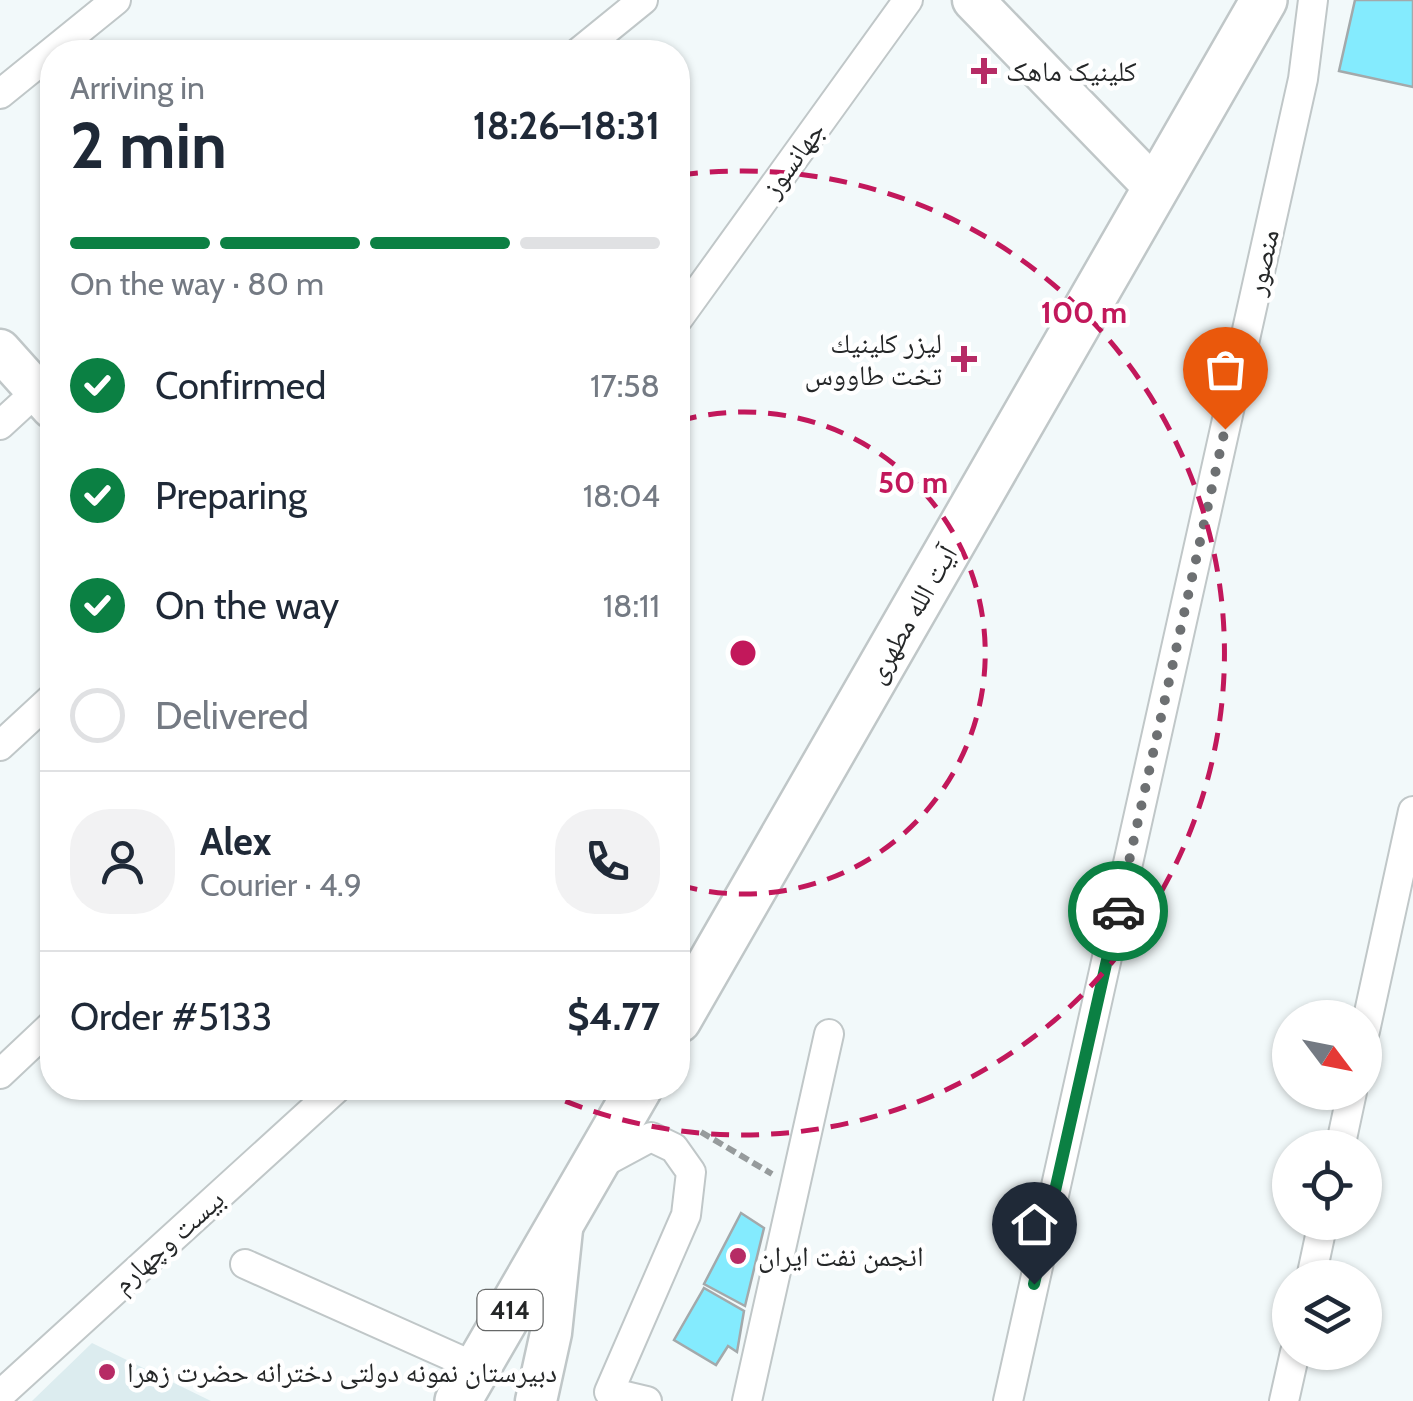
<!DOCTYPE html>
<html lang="en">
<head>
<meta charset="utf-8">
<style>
	:root { --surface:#fff; --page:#f2f2f3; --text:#1f2937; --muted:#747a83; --line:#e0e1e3; --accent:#0b8043 }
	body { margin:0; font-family:Cabin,"Noto Naskh Arabic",sans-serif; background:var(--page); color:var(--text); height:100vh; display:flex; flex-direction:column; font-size:38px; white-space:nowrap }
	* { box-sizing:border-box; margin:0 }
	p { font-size:32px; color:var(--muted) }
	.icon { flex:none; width:55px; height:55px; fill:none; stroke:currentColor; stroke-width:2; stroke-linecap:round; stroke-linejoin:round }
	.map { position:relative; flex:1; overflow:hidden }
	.side { position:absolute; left:40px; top:40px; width:650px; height:1060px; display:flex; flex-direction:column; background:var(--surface); border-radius:40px; box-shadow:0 2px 8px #0004 }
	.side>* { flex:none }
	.needle { width:65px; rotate:122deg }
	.buttons { position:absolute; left:1272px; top:1000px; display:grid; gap:20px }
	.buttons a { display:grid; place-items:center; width:110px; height:110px; border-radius:50%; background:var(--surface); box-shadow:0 2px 8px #0004; font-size:50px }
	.pin { position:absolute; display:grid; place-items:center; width:85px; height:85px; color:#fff; margin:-102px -42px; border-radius:50% 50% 50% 0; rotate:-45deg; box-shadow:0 0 10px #0007 }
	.pin .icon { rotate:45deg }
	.courier { position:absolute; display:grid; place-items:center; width:100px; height:100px; margin:-50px; border:8px solid #0b8043; border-radius:50%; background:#fff; color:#222; box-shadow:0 2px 12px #0007 }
	.headline em { font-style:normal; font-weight:800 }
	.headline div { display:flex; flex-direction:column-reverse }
	.headline { display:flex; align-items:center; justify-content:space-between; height:170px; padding:0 30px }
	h1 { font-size:65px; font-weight:800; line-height:75px }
	.bar { display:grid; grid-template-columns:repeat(4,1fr); gap:15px 10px; align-content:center; height:120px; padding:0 30px }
	.bar i { height:12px; border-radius:8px; background:var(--line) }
	.bar .on { background:var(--accent) }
	.bar p { grid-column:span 4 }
	.line { display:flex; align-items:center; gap:25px; padding:0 30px; border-top:2px solid var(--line) }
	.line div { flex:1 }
	.round { display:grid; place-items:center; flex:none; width:105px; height:105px; border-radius:40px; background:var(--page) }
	ol { padding:0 30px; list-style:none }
	li { display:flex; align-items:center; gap:30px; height:110px }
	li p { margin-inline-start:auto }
	li .icon { padding:10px; border-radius:50%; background:var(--accent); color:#fff; stroke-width:4 }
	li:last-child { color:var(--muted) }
	li i { width:55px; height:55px; border:5px solid var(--line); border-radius:50% }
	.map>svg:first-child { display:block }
	.built { fill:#dcecef }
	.building { fill:#84ebfe; stroke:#a3a9ab; stroke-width:2.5 }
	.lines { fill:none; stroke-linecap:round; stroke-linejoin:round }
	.street-casing { stroke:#c0c7c8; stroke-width:32 }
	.secondary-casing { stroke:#c0c7c8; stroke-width:45 }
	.primary-casing { stroke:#c0c7c8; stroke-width:50 }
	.path { stroke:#969b9c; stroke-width:6; stroke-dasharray:10 5; stroke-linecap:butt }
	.street { stroke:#fff; stroke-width:28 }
	.secondary { stroke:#fff; stroke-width:40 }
	.primary { stroke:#fff; stroke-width:45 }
	.done { stroke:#6d7072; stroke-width:10; stroke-dasharray:0 18 }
	.route { stroke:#0b8043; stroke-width:12 }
	.ring { fill:none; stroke:#c2185b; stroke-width:5; stroke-dasharray:18 12 }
	.poi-dot { fill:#b62b65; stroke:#fff; stroke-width:4 }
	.labels { text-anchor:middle; stroke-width:9; stroke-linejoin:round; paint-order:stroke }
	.shield { fill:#fff; stroke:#666868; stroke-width:2.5 }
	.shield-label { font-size:25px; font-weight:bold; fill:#252728 }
	.poi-label { font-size:28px; fill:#252728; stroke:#fff; text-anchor:start }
	.street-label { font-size:28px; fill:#252728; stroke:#fff }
	.centre { fill:#c2185b; stroke:#fff; stroke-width:5 }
	.ring-label { font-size:30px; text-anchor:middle; font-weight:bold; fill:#c2185b; stroke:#fff; stroke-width:9; stroke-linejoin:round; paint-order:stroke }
</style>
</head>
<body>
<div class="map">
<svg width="1413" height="1401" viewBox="0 0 1413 1401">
	<rect width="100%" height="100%" fill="#f2f9fa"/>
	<polygon class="built" points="92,1343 211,1401 32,1401"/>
	<g class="building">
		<polygon points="1355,0 1413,0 1413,87 1339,71"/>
		<polygon points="741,1213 764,1228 745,1306 704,1284"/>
		<polygon points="704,1288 744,1311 737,1352 728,1346 716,1365 674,1340"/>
	</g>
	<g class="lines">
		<g class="street-casing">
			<g id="street">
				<polyline points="579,52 643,0"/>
				<polyline points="0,94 116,0"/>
				<polyline points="678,319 908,0"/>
				<polyline points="0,425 37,391"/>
				<polyline points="0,746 52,698"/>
				<polyline points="1365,1031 1413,811"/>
				<polyline points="0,1074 52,1025"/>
				<polyline points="1340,1148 1352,1092"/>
				<polyline points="599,1165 651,1137 674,1148 691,1172 686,1215 609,1392 647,1401"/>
				<polyline points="245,1264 478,1368"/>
				<polyline points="1311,1278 1323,1222"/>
				<polyline points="0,1395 337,1088"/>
				<polyline points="747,1401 829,1034"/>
				<polyline points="1008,1401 1303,79 1313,0"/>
				<polyline points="1284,1401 1295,1352"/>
			</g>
		</g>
		<g class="secondary-casing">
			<g id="secondary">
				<polyline points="973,0 1155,188"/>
				<polyline points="0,350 52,408"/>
				<polyline points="536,1401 551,1333 563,1220"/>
			</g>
		</g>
		<g class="primary-casing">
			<g id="primary">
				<polyline points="678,1020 1264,0"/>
				<polyline points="458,1401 639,1088"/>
			</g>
		</g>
		<polyline class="path" points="701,1132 772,1174"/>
		<use href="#street" class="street"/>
		<use href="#secondary" class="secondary"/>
		<use href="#primary" class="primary"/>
	</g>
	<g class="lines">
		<polyline class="done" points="1118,911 1225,429"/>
		<polyline class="route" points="1034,1284 1118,911"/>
	</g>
	<g class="ring">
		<path d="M679 421A241 241 0 1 1 679 885"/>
		<path d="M680 175A482 482 0 1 1 535 1088"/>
	</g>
	<g class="poi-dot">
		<path d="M979 56h10v10h10v10h-10v10h-10v-10h-10v-10h10z"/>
		<path d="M959 344h10v10h10v10h-10v10h-10v-10h-10v-10h10z"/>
		<circle cx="738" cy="1256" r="10"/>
		<circle cx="107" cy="1372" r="10"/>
	</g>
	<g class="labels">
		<rect class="shield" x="477.5" y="1290" width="65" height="40" rx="8"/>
		<g class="shield-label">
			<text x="510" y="1319">414</text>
		</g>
		<g class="poi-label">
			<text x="1006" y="81">کلینیک ماهک</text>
			<text x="942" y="353" text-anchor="end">ليزر كلينيك<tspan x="942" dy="32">تخت طاووس</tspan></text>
			<text x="758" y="1266">انجمن نفت ایران</text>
			<text x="127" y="1382">دبیرستان نمونه دولتی دخترانه حضرت زهرا</text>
		</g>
		<g class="street-label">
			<text transform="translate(793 159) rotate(-54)" y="10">جهانسوز</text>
			<text transform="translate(1262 262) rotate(-77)" y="10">منصور</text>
			<text transform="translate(911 614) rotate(-60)" y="10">آیت الله مطهری</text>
			<text transform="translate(168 1241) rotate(-42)" y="10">بیست وچهارم</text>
		</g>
	</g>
	<circle cx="743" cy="653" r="15" class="centre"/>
	<g class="ring-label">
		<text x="1084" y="323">100 m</text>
		<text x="913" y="493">50 m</text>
	</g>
</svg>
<div class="buttons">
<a><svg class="needle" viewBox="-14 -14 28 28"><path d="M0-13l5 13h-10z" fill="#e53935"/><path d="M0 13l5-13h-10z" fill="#747a83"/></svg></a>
<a><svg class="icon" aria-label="locate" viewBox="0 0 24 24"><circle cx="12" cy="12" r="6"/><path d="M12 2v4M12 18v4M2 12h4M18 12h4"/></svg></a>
<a><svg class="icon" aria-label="layers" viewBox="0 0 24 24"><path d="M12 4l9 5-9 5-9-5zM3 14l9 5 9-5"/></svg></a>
</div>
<div class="pin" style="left:1225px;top:429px;background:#ea580c"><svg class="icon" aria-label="bag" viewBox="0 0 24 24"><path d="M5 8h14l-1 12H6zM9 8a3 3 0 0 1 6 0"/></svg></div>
<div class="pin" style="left:1034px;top:1284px;background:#1f2937"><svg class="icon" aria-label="home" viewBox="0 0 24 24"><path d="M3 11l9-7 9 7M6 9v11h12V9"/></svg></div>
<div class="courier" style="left:1118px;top:911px"><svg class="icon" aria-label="car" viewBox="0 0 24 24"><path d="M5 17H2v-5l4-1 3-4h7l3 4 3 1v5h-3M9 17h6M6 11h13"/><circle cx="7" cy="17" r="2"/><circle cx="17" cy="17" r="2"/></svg></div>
<section class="side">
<div class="headline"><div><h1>2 min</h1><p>Arriving in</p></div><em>18:26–18:31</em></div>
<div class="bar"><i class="on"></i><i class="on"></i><i class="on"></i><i></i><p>On the way · 80 m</p></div>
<ol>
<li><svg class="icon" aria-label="check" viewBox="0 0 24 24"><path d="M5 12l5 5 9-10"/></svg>Confirmed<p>17:58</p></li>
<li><svg class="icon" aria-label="check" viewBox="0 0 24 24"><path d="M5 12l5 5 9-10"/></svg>Preparing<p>18:04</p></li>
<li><svg class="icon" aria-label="check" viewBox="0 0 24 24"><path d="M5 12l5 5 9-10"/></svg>On the way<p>18:11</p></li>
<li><i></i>Delivered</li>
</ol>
<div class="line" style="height:180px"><a class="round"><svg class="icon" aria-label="person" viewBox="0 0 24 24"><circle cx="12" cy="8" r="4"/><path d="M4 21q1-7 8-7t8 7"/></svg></a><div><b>Alex</b><p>Courier · 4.9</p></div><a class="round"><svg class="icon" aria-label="phone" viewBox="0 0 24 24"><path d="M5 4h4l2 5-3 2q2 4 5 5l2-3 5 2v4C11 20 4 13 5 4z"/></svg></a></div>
<div class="line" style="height:130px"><div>Order #5133</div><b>$4.77</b></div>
</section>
</div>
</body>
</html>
